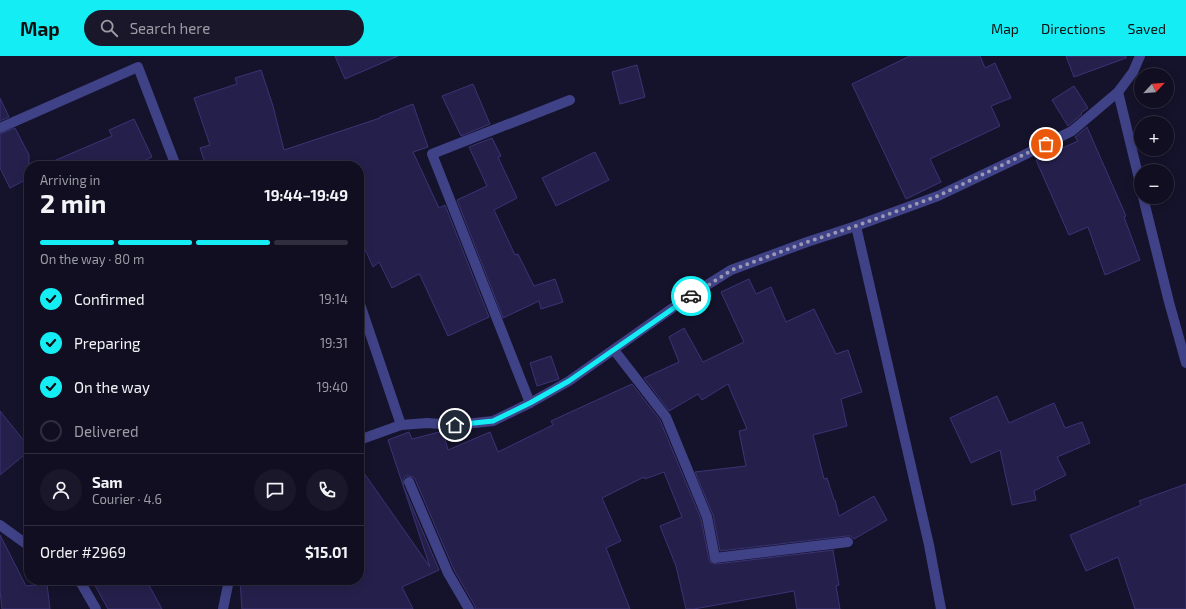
<!DOCTYPE html>
<html lang="en">
<head>
<meta charset="utf-8">
<style>
	:root { --surface:#100e20; --page:#191729; --text:#f1f3f6; --muted:#9c9ca5; --line:#302e3e; --accent:#14edf4 }
	body { margin:0; font-family:"Exo 2",sans-serif; background:var(--page); color:var(--text); height:100vh; display:flex; flex-direction:column; font-size:15px; white-space:nowrap }
	* { box-sizing:border-box; margin:0 }
	p { font-size:13px; color:var(--muted) }
	.icon { flex:none; width:22px; height:22px; fill:none; stroke:currentColor; stroke-width:2; stroke-linecap:round; stroke-linejoin:round }
	.map { position:relative; flex:1; overflow:hidden }
	.details { position:absolute; left:24px; top:105px; width:340px; height:424px; display:flex; flex-direction:column; background:var(--surface); border-radius:16px; box-shadow:0 2px 10px #0003,0 0 0 1px var(--line) }
	.details>* { flex:none }
	.needle { width:26px; rotate:64deg }
	.controls { position:absolute; left:1134px; top:12px; display:grid; gap:8px }
	.controls a { display:grid; place-items:center; width:40px; height:40px; border-radius:50%; background:var(--surface); box-shadow:0 2px 10px #0003,0 0 0 1px var(--line); font-size:20px }
	.pin { position:absolute; display:grid; place-items:center; width:34px; height:34px; color:#fff; margin:-17px; border:2px solid #fff; border-radius:50%; box-shadow:0 1px 4px #0007 }
	.courier { position:absolute; display:grid; place-items:center; width:40px; height:40px; margin:-20px; border:3px solid #14edf4; border-radius:50%; background:#fff; color:#222; box-shadow:0 1px 5px #0007 }
	.summary em { font-style:normal; font-weight:700 }
	.summary div { display:flex; flex-direction:column-reverse }
	.summary { display:flex; align-items:center; justify-content:space-between; height:68px; padding:0 16px }
	h1 { font-size:26px; font-weight:700; line-height:30px }
	.bar { display:grid; grid-template-columns:repeat(4,1fr); gap:6px 4px; align-content:center; height:48px; padding:0 16px }
	.bar i { height:5px; border-radius:3px; background:var(--line) }
	.bar .on { background:var(--accent) }
	.bar p { grid-column:span 4 }
	.line { display:flex; align-items:center; gap:10px; padding:0 16px; border-top:1px solid var(--line) }
	.line div { flex:1 }
	.round { display:grid; place-items:center; flex:none; width:42px; height:42px; border-radius:21px; background:var(--page) }
	ol { padding:0 16px; list-style:none }
	li { display:flex; align-items:center; gap:12px; height:44px }
	li p { margin-inline-start:auto }
	li .icon { padding:4px; border-radius:50%; background:var(--accent); color:#111; stroke-width:4 }
	li:last-child { color:var(--muted) }
	li i { width:22px; height:22px; border:2px solid var(--line); border-radius:50% }
	header { display:flex; align-items:center; gap:24px; box-sizing:border-box; height:56px; padding:0 20px; background:var(--accent); color:#111 }
	header strong { font-size:19px }
	nav { display:flex; gap:22px; margin-inline-start:auto; font-size:14px }
	.search { width:280px; height:36px; background:var(--page); display:flex; align-items:center; gap:10px; box-sizing:border-box; padding:0 14px; border-radius:22px; color:var(--muted); font-size:15px }
	.map>svg:first-child { display:block }
	.building { fill:#25204b; stroke:#3b3376 }
	.lines { fill:none; stroke-linecap:round; stroke-linejoin:round }
	.minor { stroke:#404287; stroke-width:10 }
	.done { stroke:#9897b4; stroke-width:4; stroke-dasharray:0 7.2 }
	.route { stroke:#14edf4; stroke-width:5 }
</style>
</head>
<body>
<header>
<strong>Map</strong>
<div class="search"><svg class="icon" aria-label="search" viewBox="0 0 24 24"><circle cx="10" cy="10" r="6"/><path d="M15 15l6 6"/></svg>Search here</div>
<nav><a>Map</a><a>Directions</a><a>Saved</a></nav>
</header>
<div class="map">
<svg width="1186" height="553" viewBox="0 0 1186 553">
	<rect width="100%" height="100%" fill="#15132b"/>
	<g class="building">
		<polygon points="335,0 398,0 345,23"/>
		<polygon points="910,0 980,0 985,12 995,7 1011,42 991,50 1000,70 930,103 941,126 906,143 852,28"/>
		<polygon points="1066,0 1126,0 1126,2 1074,21"/>
		<polygon points="637,9 645,41 620,48 612,16"/>
		<polygon points="261,14 273,50 284,94 380,62 380,61 413,48 428,91 413,96 439,152 445,149 489,261 448,280 420,219 419,218 392,232 379,206 373,211 359,180 359,110 206,110 200,92 210,89 194,42 237,28 235,22"/>
		<polygon points="473,28 490,68 461,80 442,40"/>
		<polygon points="1074,30 1088,52 1081,57 1082,58 1068,70 1052,44"/>
		<polygon points="0,42 9,61 0,65"/>
		<polygon points="134,63 152,101 133,110 42,110 112,80 109,74"/>
		<polygon points="1087,71 1126,160 1124,161 1140,204 1105,219 1088,171 1069,179 1036,104 1078,85 1075,81"/>
		<polygon points="15,72 29,99 29,122 10,132 0,112 0,78"/>
		<polygon points="492,82 501,100 498,101 517,142 494,154 515,199 518,198 534,230 555,223 563,246 541,253 539,245 503,262 457,144 487,130 469,91"/>
		<polygon points="595,96 609,124 556,150 542,122"/>
		<polygon points="749,223 756,238 771,231 786,266 814,253 836,298 848,294 862,336 841,343 847,370 813,379 824,423 827,422 834,444 835,444 839,460 874,440 887,464 854,483 851,480 847,480 720,495 713,459 695,416 746,410 739,375 747,373 728,328 702,344 698,338 669,355 644,322 679,306 669,281 684,272 703,306 744,286 721,236"/>
		<polygon points="551,300 559,323 537,330 530,307"/>
		<polygon points="632,328 660,364 701,463 709,503 710,506 716,508 834,494 833,495 839,529 836,530 840,553 797,553 794,535 694,553 686,553 676,510 660,470 682,461 664,416 645,423 644,421 602,442 621,485 606,492 630,553 475,553 475,550 454,514 415,423 413,421 409,420 406,420 404,422 403,429 439,514 402,531 413,553 242,553 240,525 359,524 359,410 430,511 388,384 409,376 412,383 443,375 448,394 490,376 498,396 553,369 551,365"/>
		<polygon points="997,340 1009,367 1054,347 1065,372 1082,366 1090,387 1057,401 1066,419 1034,435 1036,444 1012,449 1000,394 971,407 950,362"/>
		<polygon points="0,355 29,391 29,395 0,419"/>
		<polygon points="1186,428 1186,553 1135,553 1118,501 1086,515 1070,479 1141,449 1139,445"/>
		<polygon points="0,479 26,530 47,528 50,553 2,553 0,534"/>
		<polygon points="92,524 146,524 162,553 108,553"/>
	</g>
	<g class="lines">
		<g class="minor">
			<polyline points="1118,36 1141,131"/>
			<polyline points="0,72 138,11 176,110"/>
			<polyline points="1143,141 1169,246 1186,307"/>
			<polyline points="856,170 929,489 941,553"/>
			<polyline points="359,245 401,369"/>
			<polyline points="614,294 666,361 707,461 715,502 848,486"/>
			<polyline points="530,347 432,98 570,44"/>
			<polyline points="359,384 401,369 427,367 455,369 493,365 530,347 569,325 691,239 731,214 807,186 856,170 938,140 1020,101 1072,75 1118,36 1133,16 1140,0"/>
			<polyline points="409,426 448,517 469,553"/>
			<polyline points="0,469 29,490"/>
			<polyline points="76,524 81,527 96,553"/>
			<polyline points="223,553 229,524"/>
		</g>
	</g>
	<g class="lines">
		<polyline class="done" points="691,240 732,214 807,186 856,170 938,140 1046,88"/>
		<polyline class="route" points="455,369 493,365 530,347 569,325 691,240"/>
	</g>
</svg>
<div class="controls">
<a><svg class="needle" viewBox="-14 -14 28 28"><path d="M0-13l5 13h-10z" fill="#e53935"/><path d="M0 13l5-13h-10z" fill="#9c9ca5"/></svg></a>
<a>+</a>
<a>−</a>
</div>
<div class="pin" style="left:1046px;top:88px;background:#ea580c"><svg class="icon" aria-label="bag" viewBox="0 0 24 24"><path d="M5 8h14l-1 12H6zM9 8a3 3 0 0 1 6 0"/></svg></div>
<div class="pin" style="left:455px;top:369px;background:#1f2937"><svg class="icon" aria-label="home" viewBox="0 0 24 24"><path d="M3 11l9-7 9 7M6 9v11h12V9"/></svg></div>
<div class="courier" style="left:691px;top:240px"><svg class="icon" aria-label="car" viewBox="0 0 24 24"><path d="M5 17H2v-5l4-1 3-4h7l3 4 3 1v5h-3M9 17h6M6 11h13"/><circle cx="7" cy="17" r="2"/><circle cx="17" cy="17" r="2"/></svg></div>
<section class="details">
<div class="summary"><div><h1>2 min</h1><p>Arriving in</p></div><em>19:44–19:49</em></div>
<div class="bar"><i class="on"></i><i class="on"></i><i class="on"></i><i></i><p>On the way · 80 m</p></div>
<ol>
<li><svg class="icon" aria-label="check" viewBox="0 0 24 24"><path d="M5 12l5 5 9-10"/></svg>Confirmed<p>19:14</p></li>
<li><svg class="icon" aria-label="check" viewBox="0 0 24 24"><path d="M5 12l5 5 9-10"/></svg>Preparing<p>19:31</p></li>
<li><svg class="icon" aria-label="check" viewBox="0 0 24 24"><path d="M5 12l5 5 9-10"/></svg>On the way<p>19:40</p></li>
<li><i></i>Delivered</li>
</ol>
<div class="line" style="height:72px"><a class="round"><svg class="icon" aria-label="person" viewBox="0 0 24 24"><circle cx="12" cy="8" r="4"/><path d="M4 21q1-7 8-7t8 7"/></svg></a><div><b>Sam</b><p>Courier · 4.6</p></div><a class="round"><svg class="icon" aria-label="chat" viewBox="0 0 24 24"><path d="M4 5h16v11H9l-5 4z"/></svg></a><a class="round"><svg class="icon" aria-label="phone" viewBox="0 0 24 24"><path d="M5 4h4l2 5-3 2q2 4 5 5l2-3 5 2v4C11 20 4 13 5 4z"/></svg></a></div>
<div class="line" style="height:52px"><div>Order #2969</div><b>$15.01</b></div>
</section>
</div>
</body>
</html>
